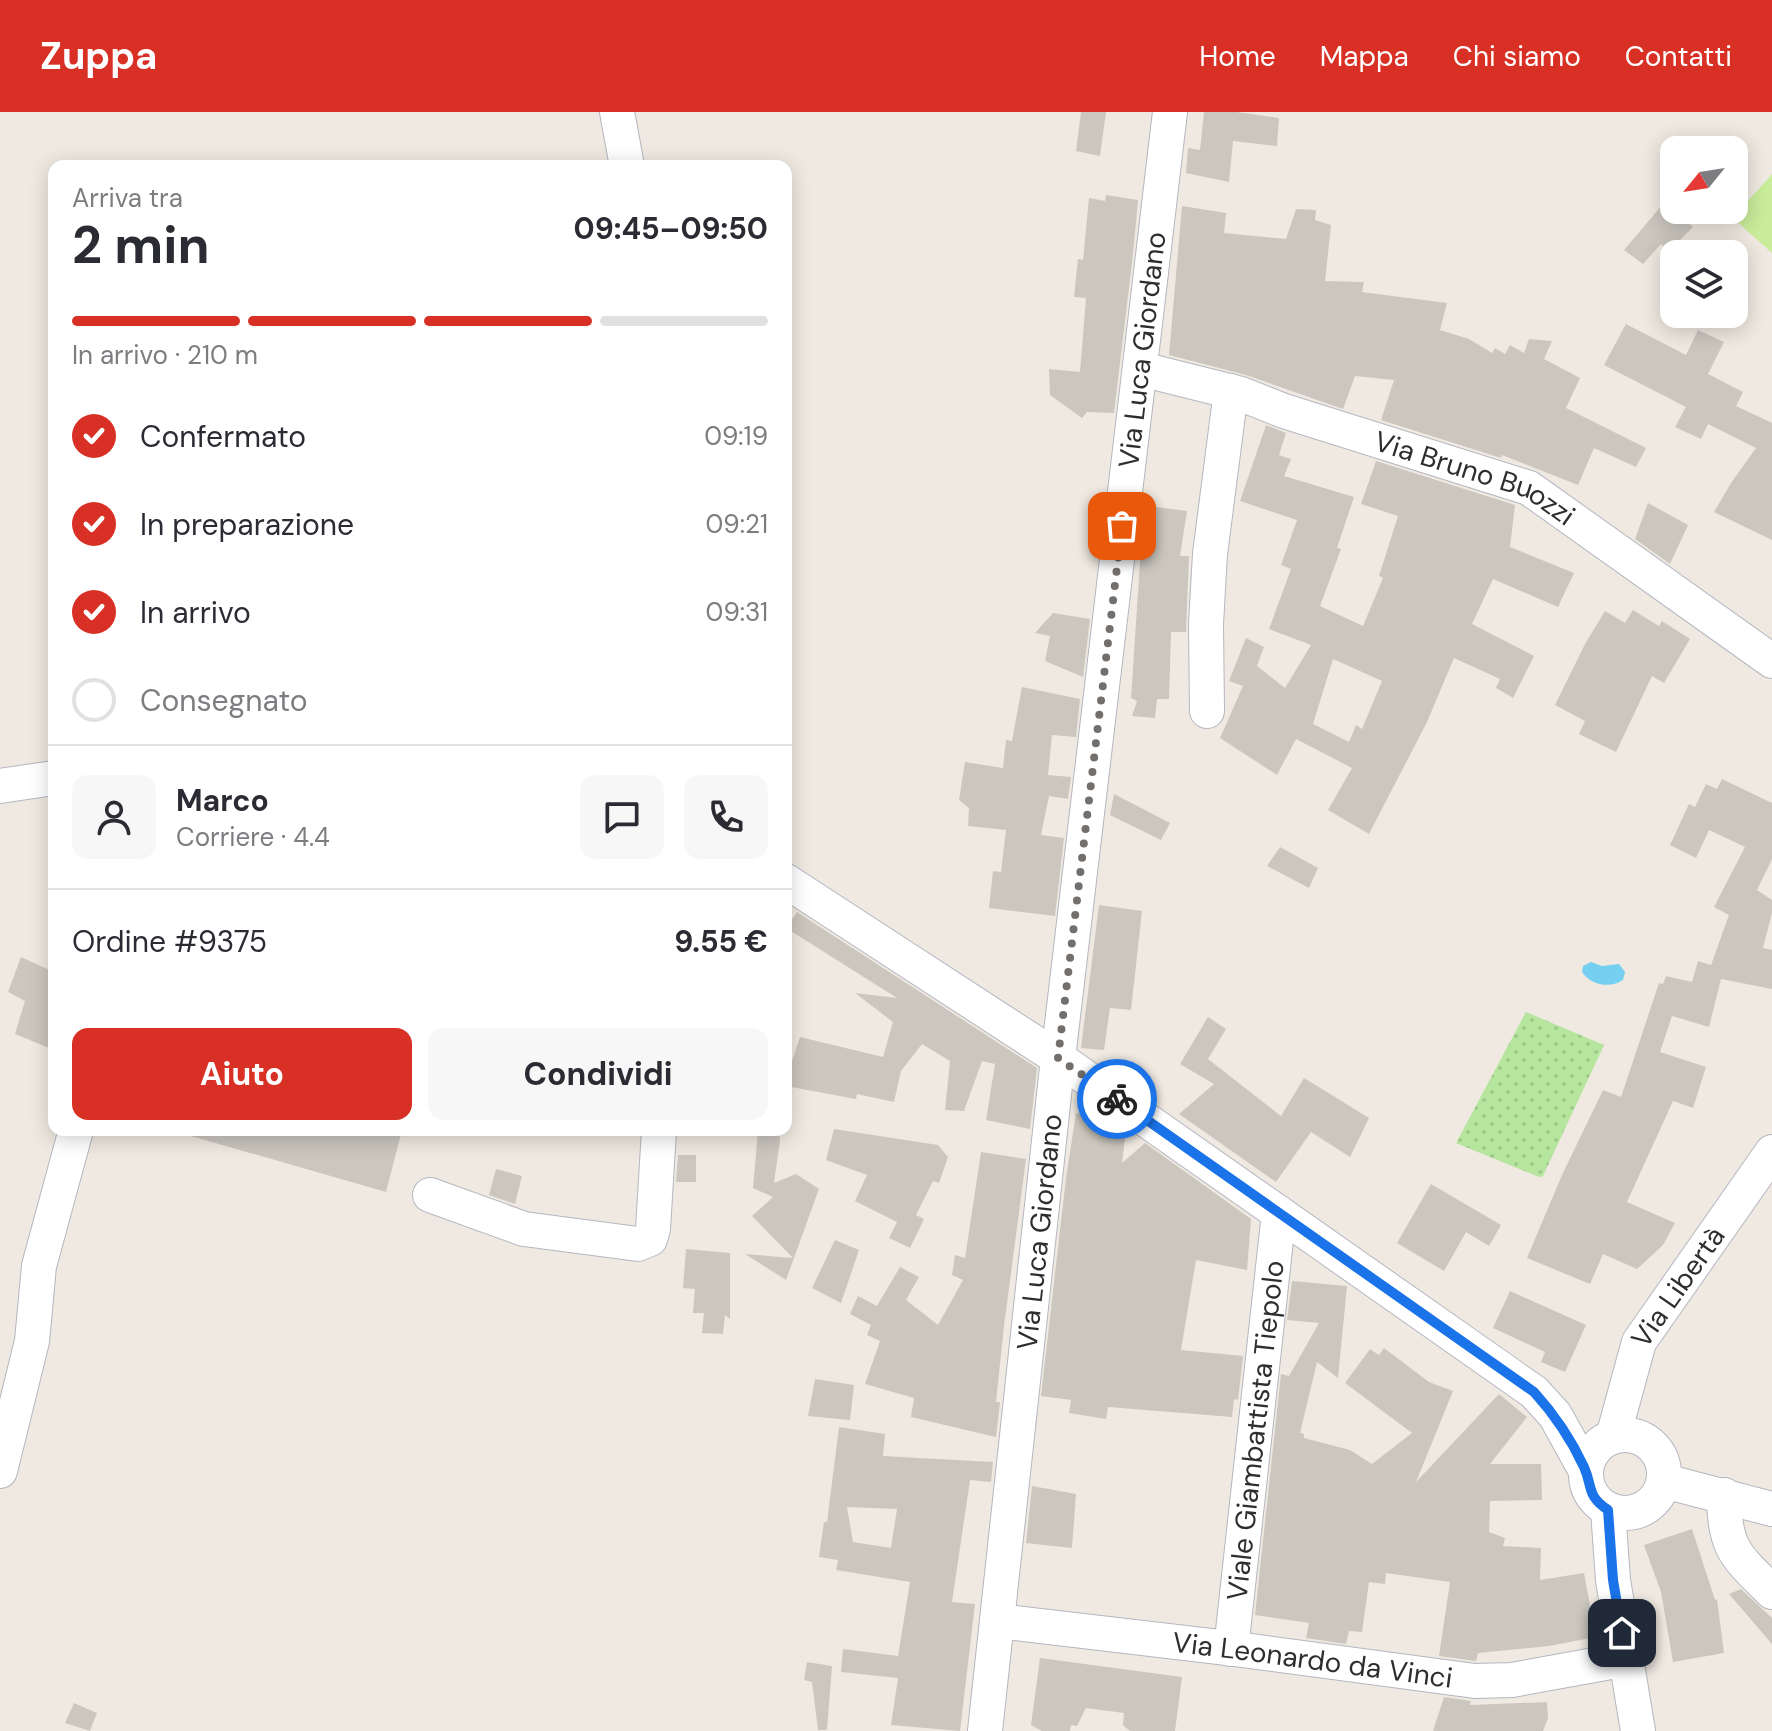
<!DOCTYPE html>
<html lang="it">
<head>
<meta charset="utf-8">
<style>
	:root { --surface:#fff; --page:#f7f7f7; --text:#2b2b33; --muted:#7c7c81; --line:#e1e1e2; --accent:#d93025 }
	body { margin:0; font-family:"DM Sans",sans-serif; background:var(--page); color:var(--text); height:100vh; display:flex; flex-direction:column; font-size:30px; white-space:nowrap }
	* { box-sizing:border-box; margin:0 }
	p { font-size:26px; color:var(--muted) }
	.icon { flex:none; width:44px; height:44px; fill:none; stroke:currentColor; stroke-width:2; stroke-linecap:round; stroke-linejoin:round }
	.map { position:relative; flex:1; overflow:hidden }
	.sheet { position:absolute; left:48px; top:48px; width:744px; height:976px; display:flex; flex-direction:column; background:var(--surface); border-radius:16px; box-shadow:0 4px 20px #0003 }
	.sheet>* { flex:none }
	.needle { width:52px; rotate:240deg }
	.controls { position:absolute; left:1660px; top:24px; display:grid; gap:16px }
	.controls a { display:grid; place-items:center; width:88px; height:88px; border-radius:16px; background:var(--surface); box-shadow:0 4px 20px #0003; font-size:40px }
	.pin { position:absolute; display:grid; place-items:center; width:68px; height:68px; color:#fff; margin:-34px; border-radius:16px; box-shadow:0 4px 12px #0006 }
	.courier { position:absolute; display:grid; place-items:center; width:80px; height:80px; margin:-40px; border:6px solid #1a73e8; border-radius:50%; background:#fff; color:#222; box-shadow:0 2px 10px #0007 }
	.headline em { font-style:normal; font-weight:700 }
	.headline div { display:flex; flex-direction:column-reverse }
	.headline { display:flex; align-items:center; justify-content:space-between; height:136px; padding:0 24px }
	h1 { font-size:52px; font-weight:700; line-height:60px }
	.bar { display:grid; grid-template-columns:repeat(4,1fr); gap:12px 8px; align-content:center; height:96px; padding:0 24px }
	.bar i { height:10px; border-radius:6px; background:var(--line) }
	.bar .active { background:var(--accent) }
	.bar p { grid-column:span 4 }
	.line { display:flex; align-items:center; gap:20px; padding:0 24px; border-top:2px solid var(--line) }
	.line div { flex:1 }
	.round { display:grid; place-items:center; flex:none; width:84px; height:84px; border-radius:16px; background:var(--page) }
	ol { padding:0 24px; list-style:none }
	li { display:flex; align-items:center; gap:24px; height:88px }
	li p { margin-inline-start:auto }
	li .icon { padding:8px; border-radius:50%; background:var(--accent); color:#fff; stroke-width:4 }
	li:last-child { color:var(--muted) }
	li i { width:44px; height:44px; border:4px solid var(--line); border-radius:50% }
	.action { display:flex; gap:16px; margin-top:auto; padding:16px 24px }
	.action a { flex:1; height:92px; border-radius:16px; background:var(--accent); color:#fff; font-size:32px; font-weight:700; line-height:92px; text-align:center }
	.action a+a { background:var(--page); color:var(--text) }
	header { display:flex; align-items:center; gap:48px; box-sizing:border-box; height:112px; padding:0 40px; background:var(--accent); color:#fff }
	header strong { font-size:38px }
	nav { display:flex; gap:44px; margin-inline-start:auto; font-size:28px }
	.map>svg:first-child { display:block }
	.grass { fill:url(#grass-dots) }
	.pitch { fill:#c9ec9a }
	.water { fill:#75cff0 }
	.building { fill:#cbc7bf; fill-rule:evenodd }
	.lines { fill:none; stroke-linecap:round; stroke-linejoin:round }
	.minor-casing { stroke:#b4b7c1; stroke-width:36 }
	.minor { stroke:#fff; stroke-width:34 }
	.done { stroke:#726f6d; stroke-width:8; stroke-dasharray:0 14.4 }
	.route { stroke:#1a73e8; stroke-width:10 }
	.labels { text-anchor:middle; stroke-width:6; stroke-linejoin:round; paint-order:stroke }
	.street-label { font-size:28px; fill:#2e2e2e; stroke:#fff }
</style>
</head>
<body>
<header>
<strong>Zuppa</strong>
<nav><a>Home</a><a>Mappa</a><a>Chi siamo</a><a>Contatti</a></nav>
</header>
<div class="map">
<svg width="1772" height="1619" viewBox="0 0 1772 1619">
	<defs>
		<pattern id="grass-dots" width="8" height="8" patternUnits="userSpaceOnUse" patternTransform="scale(2)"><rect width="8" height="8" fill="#b6e59e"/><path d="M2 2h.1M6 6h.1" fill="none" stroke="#9dc588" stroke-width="1.8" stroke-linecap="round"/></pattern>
	</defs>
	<rect width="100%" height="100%" fill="#efe9e1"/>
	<polygon class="grass" points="1526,900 1604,933 1543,1064 1539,1065 1456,1031"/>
	<polygon class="pitch" points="1772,62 1772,141 1733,106"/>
	<path class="water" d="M 1591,850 L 1602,854 L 1619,852 L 1625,860 L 1623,868 C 1609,877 1591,873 1582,860 L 1583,854 Z"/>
	<g class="building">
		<polygon points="1081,0 1106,0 1100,44 1076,39"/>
		<polygon points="1204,0 1237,0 1279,6 1277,34 1233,29 1229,70 1186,61 1188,36 1200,38"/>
		<polygon points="1674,79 1674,98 1693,115 1668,140 1661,132 1643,152 1624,138"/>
		<polygon points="1106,83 1138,88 1133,142 1114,301 1087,300 1082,306 1050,283 1049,257 1080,260 1086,186 1074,185 1078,147 1083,148 1089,86 1105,89"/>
		<polygon points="1182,94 1226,101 1224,121 1286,127 1296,97 1316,98 1315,108 1331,113 1325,169 1364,170 1362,180 1447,191 1440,218 1469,227 1492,241 1495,236 1505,242 1510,233 1524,241 1529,227 1552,229 1544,247 1580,266 1566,296 1646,336 1636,355 1594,336 1578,373 1502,343 1501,346 1381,308 1394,268 1355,264 1343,297 1246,263 1169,243"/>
		<polygon points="1626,212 1686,243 1698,218 1724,230 1708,262 1743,280 1736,294 1772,311 1772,428 1714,400 1731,371 1756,336 1708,312 1701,327 1675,315 1686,295 1604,253"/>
		<path d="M 1266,313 L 1286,321 L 1279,343 L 1291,347 L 1284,364 L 1354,385 L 1337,436 L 1341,437 L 1320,494 L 1363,514 L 1383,466 L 1379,464 L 1398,404 L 1361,392 L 1376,349 L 1515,393 L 1510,435 L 1574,461 L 1558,495 L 1493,467 L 1472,512 L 1534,544 L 1513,586 L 1496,576 L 1500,567 L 1454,546 L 1427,610 L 1369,722 L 1328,698 L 1352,656 L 1296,627 L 1277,663 L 1220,626 L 1243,574 L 1229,569 L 1246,526 L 1264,535 L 1257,554 L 1285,576 L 1311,533 L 1269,517 L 1291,457 L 1281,453 L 1297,408 L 1240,389 ZM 1333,547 L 1382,569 L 1362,617 L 1356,613 L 1349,630 L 1313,612 Z"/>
		<polygon points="1648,391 1688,413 1670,452 1635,427"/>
		<polygon points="1149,394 1187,399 1180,444 1189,444 1186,520 1171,520 1169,587 1157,587 1155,606 1132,604 1137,589 1131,586 1140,450"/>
		<polygon points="1633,498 1659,514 1662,509 1690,527 1664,571 1652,564 1616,640 1579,622 1585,609 1555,593 1585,532 1605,499 1625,511"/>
		<polygon points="1053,501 1090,507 1083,565 1045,549 1050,524 1035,521"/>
		<polygon points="1022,575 1080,587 1076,625 1052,623 1048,663 1071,665 1068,687 1049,684 1041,723 1064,726 1055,804 989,796 993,759 1001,760 1006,718 968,714 969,696 959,688 965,650 1003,656 1006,628 1012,629"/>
		<polygon points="1722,667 1772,691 1772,747 1757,778 1772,788 1772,801 1763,836 1772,838 1772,877 1721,867 1709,915 1672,904 1660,940 1706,955 1693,996 1673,989 1627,1090 1675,1111 1663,1133 1637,1157 1603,1142 1590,1172 1527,1146 1562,1063 1603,978 1621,985 1659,871 1663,872 1666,864 1692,870 1698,849 1711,853 1729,803 1714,795 1745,735 1709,718 1696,746 1670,733 1689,692 1695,695 1706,672 1717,677"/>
		<polygon points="1114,682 1170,711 1161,728 1110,703"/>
		<polygon points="1280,735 1318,756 1309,776 1267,754"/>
		<polygon points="1099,793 1142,799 1131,898 1110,896 1104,938 1081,936"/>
		<polygon points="797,800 1037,956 1030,1017 986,1008 995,952 982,949 964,999 945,998 950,949 922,932 901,959 894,990 857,982 856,987 786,974 786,952 791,952 800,925 883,945 893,910 855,881 897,886 786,816"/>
		<polygon points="21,845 54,860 54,938 15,922 25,889 8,880"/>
		<polygon points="1208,905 1226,917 1208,947 1281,1004 1304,966 1369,1006 1350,1045 1311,1020 1276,1070 1179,1002 1214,972 1180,952"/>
		<polygon points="1076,1001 1097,1004 1096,1014 1126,1019 1122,1051 1145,1031 1251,1107 1247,1158 1196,1148 1181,1238 1243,1244 1238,1288 1234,1287 1232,1305 1108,1295 1106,1307 1069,1301 1071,1288 1041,1284 1066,1066"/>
		<polygon points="834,1017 938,1033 948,1045 939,1071 933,1069 916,1103 924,1107 910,1136 889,1126 897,1110 855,1089 867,1063 826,1048"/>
		<polygon points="192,1018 355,1018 378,1024 379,1018 402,1018 386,1080 191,1024"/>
		<polygon points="758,1018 779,1018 780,1028 774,1071 796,1062 819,1077 786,1168 745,1142 793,1146 752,1104 773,1085 753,1076"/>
		<polygon points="981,1040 1026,1047 1004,1214 996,1290 1000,1290 996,1325 911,1305 914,1286 865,1272 880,1229 867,1223 871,1213 850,1202 858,1184 877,1194 900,1155 919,1165 906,1188 938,1213 963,1168 952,1163 955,1143 965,1146"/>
		<polygon points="678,1043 696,1043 696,1070 676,1070"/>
		<polygon points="496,1057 522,1064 515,1092 489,1083"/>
		<polygon points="1431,1072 1501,1113 1489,1134 1466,1120 1444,1159 1397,1131"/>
		<polygon points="835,1128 859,1138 841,1191 812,1176"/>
		<polygon points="686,1137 730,1141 730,1207 725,1203 723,1222 702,1221 704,1201 693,1201 695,1177 683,1176"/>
		<polygon points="1292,1169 1347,1174 1338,1266 1317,1250 1300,1321 1304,1322 1304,1326 1350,1338 1372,1352 1412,1321 1345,1271 1370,1237 1379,1243 1384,1236 1429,1270 1453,1279 1416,1370 1499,1282 1527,1305 1490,1352 1541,1352 1542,1388 1490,1389 1489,1420 1505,1426 1503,1434 1541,1436 1540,1468 1584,1461 1596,1525 1549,1534 1478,1541 1476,1549 1439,1544 1450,1470 1386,1461 1385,1472 1369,1470 1362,1520 1349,1519 1346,1532 1306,1526 1309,1511 1255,1503 1281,1262 1289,1264 1319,1211 1287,1208"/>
		<polygon points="1510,1179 1586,1213 1565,1260 1541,1250 1545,1240 1493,1216"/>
		<polygon points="815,1267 854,1273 850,1308 808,1304"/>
		<path d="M 839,1315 L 885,1322 L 883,1344 L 993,1350 L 991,1370 L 970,1368 L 952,1490 L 975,1492 L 960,1619 L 891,1613 L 898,1566 L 841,1560 L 843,1537 L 898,1544 L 910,1470 L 836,1458 L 838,1448 L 819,1445 L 824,1410 L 827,1410 ZM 847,1395 L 897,1397 L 891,1436 L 853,1430 Z"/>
		<polygon points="1032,1374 1076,1382 1072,1436 1026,1431"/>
		<polygon points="1692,1417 1715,1488 1717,1487 1724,1541 1673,1550 1661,1480 1644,1433"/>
		<polygon points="1741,1477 1772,1506 1772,1532 1729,1482"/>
		<polygon points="1040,1546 1182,1565 1175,1619 1130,1619 1123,1613 1124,1601 1086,1596 1077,1614 1071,1613 1070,1619 1042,1619 1031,1613"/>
		<polygon points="807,1550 832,1554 827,1618 818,1618 812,1570 804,1568"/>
		<polygon points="1444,1585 1471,1589 1470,1593 1547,1590 1548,1606 1543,1619 1433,1619"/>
		<polygon points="74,1591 97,1601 90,1619 65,1611"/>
	</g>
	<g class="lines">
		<g class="minor-casing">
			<g id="minor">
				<polyline points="617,0 627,54"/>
				<path id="s1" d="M 1141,257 L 1241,282 L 1284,299 L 1529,376 L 1772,549"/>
				<polyline points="1207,599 1206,512 1210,442 1231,279"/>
				<polyline points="0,674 54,666"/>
				<polyline points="786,769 1058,946 1534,1280 1555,1303 1586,1359"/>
				<polyline points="430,1083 524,1117 638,1132 650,1127 653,1117 659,1018"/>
				<circle cx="1625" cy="1362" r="39"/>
				<path id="s2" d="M 1613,1325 L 1639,1230 L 1772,1040"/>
				<polyline points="0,1359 32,1229 39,1154 76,1018"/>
				<polyline points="1664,1369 1772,1397"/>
				<path d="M 1724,1383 C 1724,1437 1736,1444 1772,1480"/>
				<polyline points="1608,1398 1613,1468 1638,1619"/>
				<path id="s3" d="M 997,1509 L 1236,1537 L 1475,1569 L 1512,1568 L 1627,1547"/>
				<path id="s4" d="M 1231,1537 L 1279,1101"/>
				<path id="s5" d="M 985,1619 L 1058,946 L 1170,0"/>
			</g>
		</g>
		<use href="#minor" class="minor"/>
	</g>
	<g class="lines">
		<polyline class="done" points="1117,987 1058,946 1122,414"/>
		<path class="route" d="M 1117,987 L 1534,1280 C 1555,1303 1571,1327 1584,1355 C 1593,1375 1586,1383 1608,1398 L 1613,1468 L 1622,1521"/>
	</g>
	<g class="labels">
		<g class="street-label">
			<text dy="10" stroke="none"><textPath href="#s5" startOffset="1390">Via Luca Giordano</textPath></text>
			<text dy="10" stroke="none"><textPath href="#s1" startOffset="352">Via Bruno Buozzi</textPath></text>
			<text dy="10" stroke="none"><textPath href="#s5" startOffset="502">Via Luca Giordano</textPath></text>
			<text dy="10" stroke="none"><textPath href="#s2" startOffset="166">Via Libertà</textPath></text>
			<text dy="10" stroke="none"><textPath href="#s4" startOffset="220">Viale Giambattista Tiepolo</textPath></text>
			<text dy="10" stroke="none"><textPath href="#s3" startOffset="318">Via Leonardo da Vinci</textPath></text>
		</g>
	</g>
</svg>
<div class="controls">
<a><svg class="needle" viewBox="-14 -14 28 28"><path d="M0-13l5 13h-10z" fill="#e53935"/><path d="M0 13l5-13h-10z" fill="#7c7c81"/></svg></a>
<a><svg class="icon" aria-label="layers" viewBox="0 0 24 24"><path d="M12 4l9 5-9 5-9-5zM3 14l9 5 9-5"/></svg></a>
</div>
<div class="pin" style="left:1122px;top:414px;background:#ea580c"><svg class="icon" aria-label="bag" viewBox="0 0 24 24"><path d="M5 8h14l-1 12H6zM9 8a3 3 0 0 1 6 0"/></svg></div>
<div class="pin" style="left:1622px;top:1521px;background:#1f2937"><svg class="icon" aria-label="home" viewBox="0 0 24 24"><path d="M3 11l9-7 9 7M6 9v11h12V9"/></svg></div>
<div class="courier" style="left:1117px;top:987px"><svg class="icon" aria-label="bike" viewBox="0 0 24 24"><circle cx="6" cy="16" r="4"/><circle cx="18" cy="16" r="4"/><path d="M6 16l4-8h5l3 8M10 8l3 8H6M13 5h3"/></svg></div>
<section class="sheet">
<div class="headline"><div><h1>2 min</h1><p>Arriva tra</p></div><em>09:45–09:50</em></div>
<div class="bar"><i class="active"></i><i class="active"></i><i class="active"></i><i></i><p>In arrivo · 210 m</p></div>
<ol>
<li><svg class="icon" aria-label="check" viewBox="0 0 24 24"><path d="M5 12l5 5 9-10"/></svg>Confermato<p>09:19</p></li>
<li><svg class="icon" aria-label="check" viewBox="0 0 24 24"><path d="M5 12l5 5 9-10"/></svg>In preparazione<p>09:21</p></li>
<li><svg class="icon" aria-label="check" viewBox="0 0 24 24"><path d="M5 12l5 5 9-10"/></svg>In arrivo<p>09:31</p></li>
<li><i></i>Consegnato</li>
</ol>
<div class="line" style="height:144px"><a class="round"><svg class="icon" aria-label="person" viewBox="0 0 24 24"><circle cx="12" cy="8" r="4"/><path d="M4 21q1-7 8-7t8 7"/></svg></a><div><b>Marco</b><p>Corriere · 4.4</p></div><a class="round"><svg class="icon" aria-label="chat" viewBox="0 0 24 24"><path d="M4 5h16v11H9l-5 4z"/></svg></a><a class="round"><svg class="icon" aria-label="phone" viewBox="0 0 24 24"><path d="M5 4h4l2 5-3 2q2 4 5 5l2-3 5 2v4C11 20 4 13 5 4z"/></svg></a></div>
<div class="line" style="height:104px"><div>Ordine #9375</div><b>9.55 €</b></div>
<div class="action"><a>Aiuto</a><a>Condividi</a></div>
</section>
</div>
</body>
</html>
